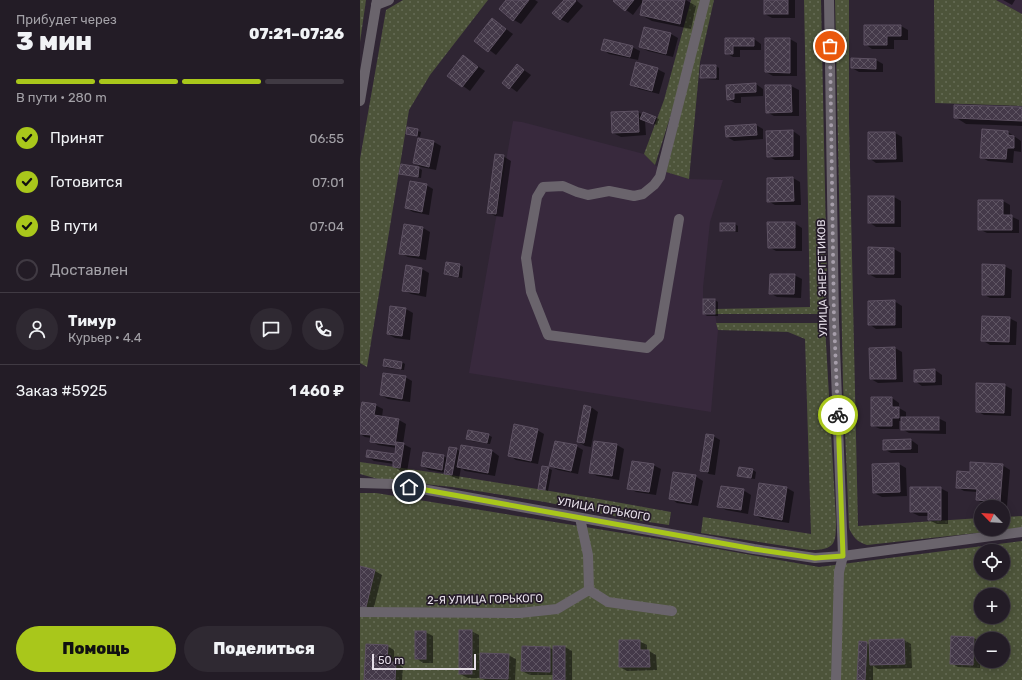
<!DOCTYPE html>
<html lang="ru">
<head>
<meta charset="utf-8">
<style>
	:root { --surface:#231c26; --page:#2f2932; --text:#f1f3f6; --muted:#a3a1a7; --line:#403a43; --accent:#a9c71b }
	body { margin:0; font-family:Rubik,sans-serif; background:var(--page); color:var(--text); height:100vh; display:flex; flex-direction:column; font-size:15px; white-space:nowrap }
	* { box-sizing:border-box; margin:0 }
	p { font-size:13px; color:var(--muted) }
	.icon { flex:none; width:22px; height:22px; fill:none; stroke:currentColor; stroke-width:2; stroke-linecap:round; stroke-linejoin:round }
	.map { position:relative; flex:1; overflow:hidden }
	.drawer { display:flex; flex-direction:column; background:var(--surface); width:360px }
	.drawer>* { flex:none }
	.needle { width:26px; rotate:295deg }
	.fabs { position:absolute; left:614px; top:500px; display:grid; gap:8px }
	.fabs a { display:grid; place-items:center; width:36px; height:36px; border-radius:50%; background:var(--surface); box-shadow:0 2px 10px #0003,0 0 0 1px var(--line); font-size:20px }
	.scale { position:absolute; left:12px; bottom:10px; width:104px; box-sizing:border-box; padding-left:4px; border:2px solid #e5dee8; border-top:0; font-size:11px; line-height:14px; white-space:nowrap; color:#e5dee8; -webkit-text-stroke:3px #251b29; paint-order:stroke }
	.pin { position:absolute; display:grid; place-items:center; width:34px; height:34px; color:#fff; margin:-17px; border:2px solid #fff; border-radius:50%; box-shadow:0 1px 4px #0007 }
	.courier { position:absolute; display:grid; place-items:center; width:40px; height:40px; margin:-20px; border:3px solid #a9c71b; border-radius:50%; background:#fff; color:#222; box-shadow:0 1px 5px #0007 }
	.headline em { font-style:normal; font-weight:800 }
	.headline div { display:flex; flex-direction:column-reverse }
	.headline { display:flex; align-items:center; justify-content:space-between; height:68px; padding:0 16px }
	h1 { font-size:26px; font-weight:800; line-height:30px }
	.bar { display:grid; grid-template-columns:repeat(4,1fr); gap:6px 4px; align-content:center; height:48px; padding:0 16px }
	.bar i { height:5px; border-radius:3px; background:var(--line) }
	.bar .active { background:var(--accent) }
	.bar p { grid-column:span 4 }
	.line { display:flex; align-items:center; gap:10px; padding:0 16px; border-top:1px solid var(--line) }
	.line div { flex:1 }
	.round { display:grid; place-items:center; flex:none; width:42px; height:42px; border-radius:21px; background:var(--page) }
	ol { padding:0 16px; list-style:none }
	li { display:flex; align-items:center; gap:12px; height:44px }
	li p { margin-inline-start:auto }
	li .icon { padding:4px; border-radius:50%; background:var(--accent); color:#111; stroke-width:4 }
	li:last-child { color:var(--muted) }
	li i { width:22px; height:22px; border:2px solid var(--line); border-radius:50% }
	.primary-button { display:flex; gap:8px; margin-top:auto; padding:8px 16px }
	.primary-button a { flex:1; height:46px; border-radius:24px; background:var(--accent); color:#111; font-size:16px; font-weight:800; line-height:46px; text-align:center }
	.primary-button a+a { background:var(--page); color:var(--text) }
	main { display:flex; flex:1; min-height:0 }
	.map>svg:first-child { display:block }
	.built { fill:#38293d }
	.grass { fill:url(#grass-dots); fill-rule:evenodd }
	.shadow { fill:#0007 }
	.building { fill:url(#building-cross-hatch); stroke:#5d5162 }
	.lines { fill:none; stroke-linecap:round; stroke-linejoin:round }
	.minor { stroke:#6a646c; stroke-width:10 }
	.done { stroke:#a59da9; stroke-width:4; stroke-dasharray:0 7.2 }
	.route { stroke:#a9c71b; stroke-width:5 }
	.labels { text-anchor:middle; stroke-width:3.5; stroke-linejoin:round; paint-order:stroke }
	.street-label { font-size:11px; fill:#e5dee8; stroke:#251b29 }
</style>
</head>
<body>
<main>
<section class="drawer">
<div class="headline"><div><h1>3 мин</h1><p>Прибудет через</p></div><em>07:21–07:26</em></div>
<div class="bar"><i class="active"></i><i class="active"></i><i class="active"></i><i></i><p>В пути · 280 m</p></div>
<ol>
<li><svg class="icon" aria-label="check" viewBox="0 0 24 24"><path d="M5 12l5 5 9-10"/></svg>Принят<p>06:55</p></li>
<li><svg class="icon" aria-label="check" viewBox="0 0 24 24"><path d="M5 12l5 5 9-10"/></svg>Готовится<p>07:01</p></li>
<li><svg class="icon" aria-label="check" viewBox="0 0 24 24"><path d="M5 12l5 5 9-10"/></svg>В пути<p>07:04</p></li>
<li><i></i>Доставлен</li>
</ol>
<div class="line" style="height:72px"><a class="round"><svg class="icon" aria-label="person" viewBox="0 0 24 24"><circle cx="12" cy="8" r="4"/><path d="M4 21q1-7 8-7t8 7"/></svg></a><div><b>Тимур</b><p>Курьер · 4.4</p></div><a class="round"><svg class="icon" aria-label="chat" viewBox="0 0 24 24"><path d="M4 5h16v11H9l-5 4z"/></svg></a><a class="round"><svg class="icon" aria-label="phone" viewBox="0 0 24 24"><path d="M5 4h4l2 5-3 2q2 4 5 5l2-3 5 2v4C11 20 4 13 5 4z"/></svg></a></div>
<div class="line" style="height:52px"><div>Заказ #5925</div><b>1 460 ₽</b></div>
<div class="primary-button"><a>Помощь</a><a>Поделиться</a></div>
</section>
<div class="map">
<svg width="662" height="680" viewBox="0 0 662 680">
	<defs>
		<pattern id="grass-dots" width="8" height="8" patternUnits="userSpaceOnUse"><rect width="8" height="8" fill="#4d543a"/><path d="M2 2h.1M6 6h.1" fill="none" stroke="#666c56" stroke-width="1.8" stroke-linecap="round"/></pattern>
		<pattern id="building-cross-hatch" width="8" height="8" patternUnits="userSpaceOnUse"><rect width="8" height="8" fill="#443949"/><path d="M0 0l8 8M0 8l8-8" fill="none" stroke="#5f5563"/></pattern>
	</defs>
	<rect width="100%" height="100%" fill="#2f2533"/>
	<g class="built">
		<polygon points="636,0 662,0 662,14"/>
		<polygon points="153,121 162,122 284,154 295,165 306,172 329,179 363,180 350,222 343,288 343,314 355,314 358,330 351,412 109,373"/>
	</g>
	<g class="grass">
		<polygon points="0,0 6,0 0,42"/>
		<polygon points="43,0 128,0 70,75 49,110 7,367 0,363 0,159 26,10"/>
		<polygon points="331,0 342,0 313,108 295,165 284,154 304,100"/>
		<polygon points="349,0 354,0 340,62 329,179 306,172"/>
		<polygon points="444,0 461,0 467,284 465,306 459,314 355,314 355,309 450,307"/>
		<path d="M 475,0 L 489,0 L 489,122 L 498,526 L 621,518 L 621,529 L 643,529 L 643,517 L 662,516 L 662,528 L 507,545 C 497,542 493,537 489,528 L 483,384 Z"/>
		<polygon points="574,0 636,0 662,14 662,106 575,103"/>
		<path d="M 356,323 L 461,323 L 465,325 L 476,520 C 476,543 476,550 450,550 L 341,533 L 343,517 L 451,534 L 445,339 L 428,332 L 358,330 Z"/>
		<polygon points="0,462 84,474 239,499 311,512 309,525 268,519 185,502 92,487 18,479 0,474"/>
		<path d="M 0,493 L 16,493 L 318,542 L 459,567 L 662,541 L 662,680 L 0,680 ZM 621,551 L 643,551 L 643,573 L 621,573 ZM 621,595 L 643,595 L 643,617 L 621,617 ZM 621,639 L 643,639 L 643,661 L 621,661 Z"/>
	</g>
	<g class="shadow">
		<polygon points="147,0 175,0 178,2 161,24 154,20"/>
		<polygon points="205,0 216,0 223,6 208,23 200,19"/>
		<polygon points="255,0 326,0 336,6 331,29 292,21 281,15 284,0 273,15 254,1"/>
		<polygon points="405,0 435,0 435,18 412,18 405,14"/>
		<polygon points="643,0 655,0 652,5"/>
		<polygon points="132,19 153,34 136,55 116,40"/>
		<polygon points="541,26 548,30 548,40 534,40 534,49 512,49 505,44"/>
		<polygon points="311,34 318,38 313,57 288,51 280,47"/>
		<polygon points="366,39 394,39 401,44 401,50 380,50 380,57 373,57 366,53"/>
		<polygon points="430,39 437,43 437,76 413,76 406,72"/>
		<polygon points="272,47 280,51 278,60 249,54 242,49"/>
		<polygon points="103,56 125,71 110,91 88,75"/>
		<polygon points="516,60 523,64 523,72 499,72 492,68"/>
		<polygon points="157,65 171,75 157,92 143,82"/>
		<polygon points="342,66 356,66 359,68 359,80 345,79 341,77"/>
		<polygon points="297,69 305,73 299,94 279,89 271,85"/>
		<polygon points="396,84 403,89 403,96 381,97 381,103 375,103 368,99 367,86"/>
		<polygon points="406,86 431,86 439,90 439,116 414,116 407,112"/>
		<polygon points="662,108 662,126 606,124 595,117"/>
		<polygon points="278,112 283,115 284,113 299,119 297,125 285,121 286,135 261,137 253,133"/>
		<polygon points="396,125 403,129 403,139 374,141 367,137"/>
		<polygon points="48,128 61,132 60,137 47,133"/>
		<polygon points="433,131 440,136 440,160 415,160 408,156"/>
		<polygon points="648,132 661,141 661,152 654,151 653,163 628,161 621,157"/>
		<polygon points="535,133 542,137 543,162 516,163 509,158"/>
		<polygon points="58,139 74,142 81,146 76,170 61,167 54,163"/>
		<polygon points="143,156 151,161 143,217 135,216 128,212"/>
		<polygon points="41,165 59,168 62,170 61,178 43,175 40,173"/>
		<polygon points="433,178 440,182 441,205 415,205 408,201"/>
		<polygon points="66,185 73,189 69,215 53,212 46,208"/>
		<polygon points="534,197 541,201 541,227 516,227 509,222"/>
		<polygon points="643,201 650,205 650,216 659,220 659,233 627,233 619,229"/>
		<polygon points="434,223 442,228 442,251 416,251 409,247"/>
		<polygon points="361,224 375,224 378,226 378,232 364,232 361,230"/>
		<polygon points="63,228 70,232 66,260 48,257 40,253"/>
		<polygon points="534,249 541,253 541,278 516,278 509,274"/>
		<polygon points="87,263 100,265 103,267 102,278 89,276 85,274"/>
		<polygon points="644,266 652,270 651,298 630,298 623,294"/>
		<polygon points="62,269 69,273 66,297 51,294 43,290"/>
		<polygon points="434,275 442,279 441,298 417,297 410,293"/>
		<polygon points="344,300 355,300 358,302 358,316 347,316 344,314"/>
		<polygon points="534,301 542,306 542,328 516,329 509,324"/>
		<polygon points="46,309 53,313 50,340 35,338 28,334"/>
		<polygon points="649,318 657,322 656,345 630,345 622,340"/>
		<polygon points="535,348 542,352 543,382 518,383 511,379"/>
		<polygon points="42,362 45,364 44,370 27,368 24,366"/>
		<polygon points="575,370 582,375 582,385 562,386 555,381"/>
		<polygon points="45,377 52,381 50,402 28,399 21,395"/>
		<polygon points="644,385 652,389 651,416 624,415 617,411"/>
		<polygon points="532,398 539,403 539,408 546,412 546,418 578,418 586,422 586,434 549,433 542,429 542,421 539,421 539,429 520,429 512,425"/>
		<polygon points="15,405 23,409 22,417 39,420 46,424 43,444 51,448 47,472 41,471 34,467 34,464 14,461 7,456 35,455 37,448 18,445 11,441 11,438 5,437 0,434 0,420"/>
		<polygon points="231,407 238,412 231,447 225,446 218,442"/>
		<polygon points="177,430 184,434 178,464 156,460 149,455"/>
		<polygon points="128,435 132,437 130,444 111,441 108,439"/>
		<polygon points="353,436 360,440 355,475 349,474 341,470"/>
		<polygon points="551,440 558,445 558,453 531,453 524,449"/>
		<polygon points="235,442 257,445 264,449 259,480 237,476 230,472"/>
		<polygon points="216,446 223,450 218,474 198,470 190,466"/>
		<polygon points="96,449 101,452 132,451 139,456 135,476 105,471 101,468 99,479 93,477 85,473 69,470 62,466 64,453 84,456 88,459"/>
		<polygon points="539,464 546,468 547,496 522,497 514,493"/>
		<polygon points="293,465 301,469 296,495 276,492 268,488"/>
		<polygon points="642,465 650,470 647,506 624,504 617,500 617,492 604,491 597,487 611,473"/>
		<polygon points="188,468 192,470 188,491 179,488"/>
		<polygon points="393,470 396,472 395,479 381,477 378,475"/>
		<polygon points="335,476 343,481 338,506 317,503 310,498"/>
		<polygon points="400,484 427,488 434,492 429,523 402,519 395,515"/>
		<polygon points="580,488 588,492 588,524 577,524 569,520 569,516 559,516 551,512"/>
		<polygon points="383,490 391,495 388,514 366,510 358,506"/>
		<polygon points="0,567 15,571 22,575 13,611 0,607"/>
		<polygon points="111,631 119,635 119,660 148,655 156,659 155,680 125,680 121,678 108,678 100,674"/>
		<polygon points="65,632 73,636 73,663 63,663 56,658"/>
		<polygon points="614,638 621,642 620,668 598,667 591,663"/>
		<polygon points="544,640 551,644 552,668 518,669 513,666 513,680 498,680 506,643 510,645"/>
		<polygon points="279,641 287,645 287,651 289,651 296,655 297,670 267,671 260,667"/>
		<polygon points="27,646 34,650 34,663 43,667 42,680 5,680"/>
		<polygon points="205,647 212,651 212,680 194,680 194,675 170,675 162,671 190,648 194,650"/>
	</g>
	<g class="building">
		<polygon points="146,0 169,0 153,21 139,9"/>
		<polygon points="204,0 215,0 216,1 200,20 192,13"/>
		<polygon points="254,0 274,0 265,11 253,1"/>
		<polygon points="283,0 325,0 320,24 280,15"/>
		<rect x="404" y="0" width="24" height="14"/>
		<polygon points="132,18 146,29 128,52 114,41"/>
		<polygon points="504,25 541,25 541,36 527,36 527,45 504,45"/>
		<polygon points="284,27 311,33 306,54 279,47"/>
		<polygon points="365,38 394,38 394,46 373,46 373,54 365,54"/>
		<polygon points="405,38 430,38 430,73 405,72"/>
		<polygon points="244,39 273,46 270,57 241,50"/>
		<polygon points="103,55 118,67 102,87 87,76"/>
		<polygon points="491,58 516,59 516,69 491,68"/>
		<polygon points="276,62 298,68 292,91 270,85"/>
		<polygon points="157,64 164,70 149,89 142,83"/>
		<polygon points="341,65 356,65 356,78 340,78"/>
		<polygon points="396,83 396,92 374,93 374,99 367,100 366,85"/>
		<polygon points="405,85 431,85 432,112 406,113"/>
		<polygon points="594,105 662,107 662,121 594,118"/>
		<polygon points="278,111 279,132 252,133 251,112"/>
		<polygon points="283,112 296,117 293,124 280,119"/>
		<polygon points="396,124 397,135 366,137 365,126"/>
		<polygon points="47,127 58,129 57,136 46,134"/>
		<polygon points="622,129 648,131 648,135 654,136 654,148 647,148 646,159 620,158"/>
		<polygon points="433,130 433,156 407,157 406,131"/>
		<polygon points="508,132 535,132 536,159 508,159"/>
		<polygon points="58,138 74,141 69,167 53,163"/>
		<polygon points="135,154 144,155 136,214 127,213"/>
		<polygon points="41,164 59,167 58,177 39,174"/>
		<polygon points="433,177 434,201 407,202 407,178"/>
		<polygon points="50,181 67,184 62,212 45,208"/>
		<rect x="508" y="196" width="26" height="27"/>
		<polygon points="618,200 643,200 643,215 652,215 652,230 618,230"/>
		<polygon points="407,222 435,222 435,248 408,248"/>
		<rect x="360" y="223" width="15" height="8"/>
		<polygon points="44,224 63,227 59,256 39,254"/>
		<polygon points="508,247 534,248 534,274 508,274"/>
		<polygon points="86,262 100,264 98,277 84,274"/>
		<polygon points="622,264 645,265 644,295 622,295"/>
		<polygon points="46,265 62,268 59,293 42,291"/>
		<polygon points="410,274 435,274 434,294 409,294"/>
		<rect x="343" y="299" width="12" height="15"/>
		<polygon points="535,300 535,325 508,325 508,301"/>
		<polygon points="30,306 46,308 42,336 27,334"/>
		<polygon points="622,316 650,317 649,342 621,341"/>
		<polygon points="535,347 536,379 510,379 509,348"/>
		<polygon points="24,359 42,362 41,369 23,366"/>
		<polygon points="575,369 575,382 554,382 554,370"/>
		<polygon points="23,373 46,376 42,399 20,395"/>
		<polygon points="616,383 645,384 644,413 616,412"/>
		<polygon points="511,397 532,397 532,407 539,407 539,418 532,418 532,426 511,426"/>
		<polygon points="2,402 16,404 14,415 39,419 35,445 10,442 11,435 0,434 0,413"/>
		<polygon points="224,405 231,407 224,443 217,442"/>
		<rect x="541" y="417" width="38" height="13"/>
		<polygon points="154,424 178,429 171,461 148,456"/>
		<polygon points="108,430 129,434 127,443 106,439"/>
		<polygon points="346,434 354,435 348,472 340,471"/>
		<polygon points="551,439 551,449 523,450 523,440"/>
		<polygon points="195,441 217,445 211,471 189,466"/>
		<polygon points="234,441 257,444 252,476 229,473"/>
		<polygon points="36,442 44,443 40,468 33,467 33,461 6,457 7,450 35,454"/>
		<polygon points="101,445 132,450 128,473 97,467"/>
		<polygon points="89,447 97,448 92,475 84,474"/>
		<polygon points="63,452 84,455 82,470 61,466"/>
		<polygon points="272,461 294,464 289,492 267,489"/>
		<polygon points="610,462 643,464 640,502 616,500 617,489 596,488 597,471 610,472"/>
		<polygon points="539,463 540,492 513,493 512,464"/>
		<polygon points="182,466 189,467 185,490 178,489"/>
		<polygon points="379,467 393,469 391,478 377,476"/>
		<polygon points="313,472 336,475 331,503 309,499"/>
		<polygon points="399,483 427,487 422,520 394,515"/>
		<polygon points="361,486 384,489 381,510 357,507"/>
		<polygon points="550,487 581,487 581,520 568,520 568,512 550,512"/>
		<polygon points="0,566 15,570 6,607 0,606"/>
		<rect x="99" y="630" width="13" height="44"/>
		<rect x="55" y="631" width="11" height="28"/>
		<polygon points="591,636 614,637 613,665 590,664"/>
		<polygon points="544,639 545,664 510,665 509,640"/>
		<polygon points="259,640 280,640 280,650 289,650 290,667 259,667"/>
		<polygon points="499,641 507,642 505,680 497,680"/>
		<polygon points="6,644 28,645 27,662 36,662 35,680 4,680"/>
		<polygon points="162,646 190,647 190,672 161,671"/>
		<rect x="193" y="646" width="12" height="34"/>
		<polygon points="120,653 149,654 148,679 120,678"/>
	</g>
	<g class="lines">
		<g class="minor">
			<polyline points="469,0 474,321 483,556 479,572 476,680"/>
			<polyline points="16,5 29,0"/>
			<polyline points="0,101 17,0"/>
			<polyline points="319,219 299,337 287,348 188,335 171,292 166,258 177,197 183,187 203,186 217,192 228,195 249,191 274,196 283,194 294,185 300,177 345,0"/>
			<polyline points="0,483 34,484 394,549 455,558 483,556 662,532"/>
			<polyline points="220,518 228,555 229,590"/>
			<polyline points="0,612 160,613 197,609 229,590 248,602 312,611"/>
		</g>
	</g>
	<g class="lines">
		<polyline class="done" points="470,46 474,321 478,415"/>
		<polyline class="route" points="49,487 394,549 455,558 483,556 478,415"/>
	</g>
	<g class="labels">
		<g class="street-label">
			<text transform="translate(462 278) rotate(-91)" y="4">УЛИЦА ЭНЕРГЕТИКОВ</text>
			<text transform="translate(244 509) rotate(10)" y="4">УЛИЦА ГОРЬКОГО</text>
			<text transform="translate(125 599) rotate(-1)" y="4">2-Я УЛИЦА ГОРЬКОГО</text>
		</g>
	</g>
</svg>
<div class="fabs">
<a><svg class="needle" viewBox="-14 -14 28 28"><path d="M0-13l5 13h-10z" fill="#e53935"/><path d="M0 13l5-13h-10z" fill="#a3a1a7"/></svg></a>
<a><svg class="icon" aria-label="locate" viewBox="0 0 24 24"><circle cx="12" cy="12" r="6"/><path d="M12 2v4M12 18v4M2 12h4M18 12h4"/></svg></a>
<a>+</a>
<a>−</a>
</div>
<div class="scale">50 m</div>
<div class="pin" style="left:470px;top:46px;background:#ea580c"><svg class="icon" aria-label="bag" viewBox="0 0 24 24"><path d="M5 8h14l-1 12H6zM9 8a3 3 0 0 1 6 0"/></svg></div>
<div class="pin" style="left:49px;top:487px;background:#1f2937"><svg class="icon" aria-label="home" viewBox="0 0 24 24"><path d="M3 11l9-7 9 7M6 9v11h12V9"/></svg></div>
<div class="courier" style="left:478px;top:415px"><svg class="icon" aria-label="bike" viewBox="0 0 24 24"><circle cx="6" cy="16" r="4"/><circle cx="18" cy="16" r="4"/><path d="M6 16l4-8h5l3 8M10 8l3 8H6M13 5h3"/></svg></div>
</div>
</main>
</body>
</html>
